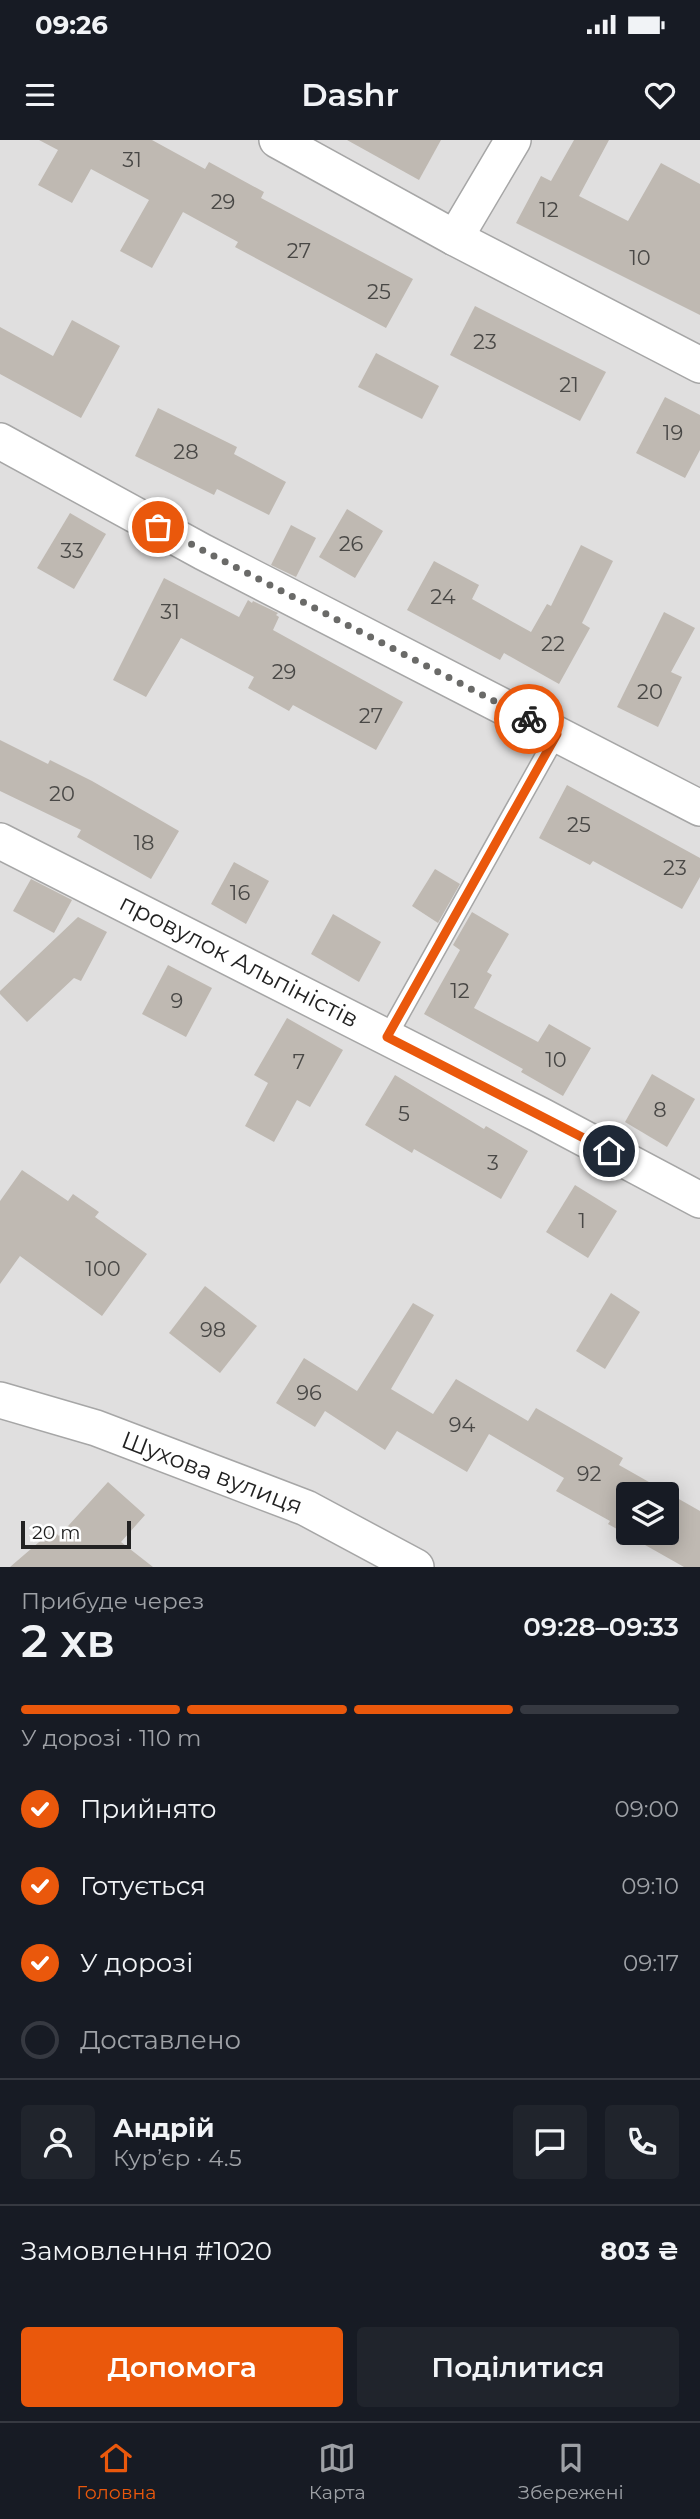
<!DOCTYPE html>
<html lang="uk">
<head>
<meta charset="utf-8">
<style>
	:root { --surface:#171b24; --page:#20242c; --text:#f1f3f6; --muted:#9ea1a6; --line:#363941; --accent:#ea580c }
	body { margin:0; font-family:Montserrat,sans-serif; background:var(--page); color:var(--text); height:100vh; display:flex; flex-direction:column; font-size:26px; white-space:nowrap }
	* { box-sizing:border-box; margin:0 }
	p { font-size:23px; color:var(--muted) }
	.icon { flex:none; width:38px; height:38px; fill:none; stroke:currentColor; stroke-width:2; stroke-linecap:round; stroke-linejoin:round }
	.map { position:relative; height:1427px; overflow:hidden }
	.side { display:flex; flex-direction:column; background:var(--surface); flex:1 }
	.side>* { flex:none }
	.controls { position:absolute; left:616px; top:1342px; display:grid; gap:14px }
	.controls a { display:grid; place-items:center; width:63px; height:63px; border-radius:7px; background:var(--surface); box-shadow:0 4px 18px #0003; font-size:35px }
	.scale { position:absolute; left:21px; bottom:18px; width:110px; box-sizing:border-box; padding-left:7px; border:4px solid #222; border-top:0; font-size:19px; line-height:24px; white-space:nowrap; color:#222; -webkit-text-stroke:5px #fff; paint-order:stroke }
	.pin { position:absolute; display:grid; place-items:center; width:60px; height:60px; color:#fff; margin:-30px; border:4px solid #fff; border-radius:50%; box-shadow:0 2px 7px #0007 }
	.courier { position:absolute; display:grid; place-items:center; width:70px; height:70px; margin:-35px; border:5px solid #ea580c; border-radius:50%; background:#fff; color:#222; box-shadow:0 2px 9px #0007 }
	.overview em { font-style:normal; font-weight:600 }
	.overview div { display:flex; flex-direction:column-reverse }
	.overview { display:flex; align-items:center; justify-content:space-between; height:119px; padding:0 21px }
	h1 { font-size:46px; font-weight:600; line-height:52px }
	.bar { display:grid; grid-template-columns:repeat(4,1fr); gap:10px 7px; align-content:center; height:84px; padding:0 21px }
	.bar i { height:9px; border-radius:5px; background:var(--line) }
	.bar .selected { background:var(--accent) }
	.bar p { grid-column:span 4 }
	.line { display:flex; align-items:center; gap:18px; padding:0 21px; border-top:2px solid var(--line) }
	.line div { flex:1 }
	.round { display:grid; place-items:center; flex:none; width:74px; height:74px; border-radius:7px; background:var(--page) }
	ol { padding:0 21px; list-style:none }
	li { display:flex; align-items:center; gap:21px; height:77px }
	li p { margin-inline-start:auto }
	li .icon { padding:7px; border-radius:50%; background:var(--accent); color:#fff; stroke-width:4 }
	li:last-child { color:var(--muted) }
	li i { width:38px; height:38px; border:4px solid var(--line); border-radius:50% }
	.action { display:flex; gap:14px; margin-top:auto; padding:14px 21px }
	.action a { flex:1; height:80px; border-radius:7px; background:var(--accent); color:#fff; font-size:28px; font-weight:600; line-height:80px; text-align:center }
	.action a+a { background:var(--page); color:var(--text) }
	.status { display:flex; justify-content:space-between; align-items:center; height:49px; padding:0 35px; background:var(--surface); direction:ltr }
	.status svg { height:19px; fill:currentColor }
	header { display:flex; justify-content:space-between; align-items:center; height:91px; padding:0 21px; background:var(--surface); font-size:32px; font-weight:600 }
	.tabs { display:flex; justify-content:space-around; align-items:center; height:98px; border-top:2px solid var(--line); background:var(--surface); font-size:19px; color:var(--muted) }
	.tabs a { display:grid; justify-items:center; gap:4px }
	.tabs .selected { color:var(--accent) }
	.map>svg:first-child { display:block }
	.residential { fill:#e0dfdf; fill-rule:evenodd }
	.building { fill:#bfb9b2; fill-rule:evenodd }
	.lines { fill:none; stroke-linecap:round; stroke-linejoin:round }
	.lane-casing { stroke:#a6a6a6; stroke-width:21 }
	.street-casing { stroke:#a6a6a6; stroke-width:38 }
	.lane { stroke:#fff; stroke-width:18 }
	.street { stroke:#fff; stroke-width:35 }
	.done { stroke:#6a6a68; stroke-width:7; stroke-dasharray:0 12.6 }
	.route { stroke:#ea580c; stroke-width:9 }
	.labels { text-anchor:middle; stroke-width:5; stroke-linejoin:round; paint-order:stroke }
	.number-label { font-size:21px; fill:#494846 }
	.street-label { font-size:24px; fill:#222; stroke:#fff }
</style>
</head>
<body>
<div class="status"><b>09:26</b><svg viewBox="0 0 49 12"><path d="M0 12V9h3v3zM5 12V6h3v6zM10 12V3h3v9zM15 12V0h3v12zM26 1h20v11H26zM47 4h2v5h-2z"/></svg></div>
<header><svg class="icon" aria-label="menu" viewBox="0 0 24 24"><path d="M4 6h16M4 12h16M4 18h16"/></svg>Dashr<svg class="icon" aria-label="heart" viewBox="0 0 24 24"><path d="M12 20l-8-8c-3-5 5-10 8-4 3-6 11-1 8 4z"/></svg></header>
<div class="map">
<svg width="700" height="1427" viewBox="0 0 700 1427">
	<rect width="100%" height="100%" fill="#f1f0e9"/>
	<path class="residential" d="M 0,0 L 700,0 L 700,1427 L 0,1427 ZM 628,1354 L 667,1354 L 667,1393 L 628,1393 Z"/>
	<g class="building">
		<polygon points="39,0 152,0 205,29 209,22 264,52 261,58 413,139 386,188 235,107 238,102 183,72 152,128 120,111 149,60 91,29 72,63 38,45 58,10"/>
		<polygon points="347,0 441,0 419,40"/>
		<polygon points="574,0 609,0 579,56 628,81 661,23 700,44 700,175 516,83 541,36 551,41"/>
		<polygon points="475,166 606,232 580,281 450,215"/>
		<polygon points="72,180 120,206 81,278 0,234 0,187 53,216"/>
		<polygon points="376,213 439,246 422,279 358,247"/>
		<polygon points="665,257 700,275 700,310 685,338 636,313"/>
		<polygon points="158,268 237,307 234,314 286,342 269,375 217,349 214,355 135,316"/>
		<polygon points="347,369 383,391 355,438 319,417"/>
		<polygon points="70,373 106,394 74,449 37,428"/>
		<polygon points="291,385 316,398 296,437 271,425"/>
		<polygon points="581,405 613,421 582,483 590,488 559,544 504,513 500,520 407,470 434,421 479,445 472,459 531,492 547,464 551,466"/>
		<polygon points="164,438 239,477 248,460 252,463 253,461 278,473 276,475 279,477 273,490 403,562 376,610 293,565 289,571 248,548 254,537 181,498 146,557 113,540"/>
		<polygon points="664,472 695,488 671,532 682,537 658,587 617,567"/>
		<polygon points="0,600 48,624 50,620 92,641 179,691 151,739 77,697 81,690 0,651"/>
		<polygon points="567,645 700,718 700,737 682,769 593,721 590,725 539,698"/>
		<polygon points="234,722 269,741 246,784 211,764"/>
		<polygon points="435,729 460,744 438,783 412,766"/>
		<polygon points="31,739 72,760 54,793 13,771"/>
		<polygon points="472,772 509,794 487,832 492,835 474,868 538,902 549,884 591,908 563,956 521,932 523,929 424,874 460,810 453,805"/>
		<polygon points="333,774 381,802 359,842 311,814"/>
		<polygon points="78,777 107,792 81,841 74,838 27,882 0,854 0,851"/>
		<polygon points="168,825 212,848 186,897 142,874"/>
		<polygon points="287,878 343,910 310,967 297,960 274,1002 245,986 268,943 254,935"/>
		<polygon points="652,934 695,959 667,1007 625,982"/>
		<polygon points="395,935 484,989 486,986 528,1011 501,1059 414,1009 412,1013 365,985"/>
		<polygon points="22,1030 68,1061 73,1054 99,1072 95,1077 147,1114 102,1176 20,1116 0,1144 0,1061"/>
		<polygon points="575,1045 617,1071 588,1118 546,1092"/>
		<polygon points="205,1146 257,1186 220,1233 169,1193"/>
		<polygon points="611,1153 640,1172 605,1229 576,1211"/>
		<path d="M 413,1163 L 434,1175 L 391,1249 L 433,1274 L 456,1239 L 528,1281 L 536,1268 L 623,1318 L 619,1325 L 700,1371 L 700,1427 L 684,1427 L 608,1384 L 610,1381 L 556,1351 L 564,1338 L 489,1294 L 467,1332 L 397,1291 L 385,1310 L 325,1271 L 315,1287 L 276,1263 L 304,1218 L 357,1251 ZM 628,1354 L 667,1354 L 667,1393 L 628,1393 Z"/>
		<polygon points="108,1342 145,1375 121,1402 153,1427 10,1427 53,1390 59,1396"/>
	</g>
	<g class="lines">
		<g class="lane-casing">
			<polyline id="lane" points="387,897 557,594"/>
		</g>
		<g class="street-casing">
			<g id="street">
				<polyline points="277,0 455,98 700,225"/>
				<polyline points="455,98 513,0"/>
				<polyline points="0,301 203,412 700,668"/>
				<polyline points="0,701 540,975 700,1060"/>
				<polyline points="0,1260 96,1288 306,1368 416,1427"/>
			</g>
		</g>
		<use href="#lane" class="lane"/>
		<use href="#street" class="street"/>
	</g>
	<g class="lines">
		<polyline class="done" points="158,387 529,579"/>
		<polyline class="route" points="529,579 557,594 387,897 609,1011"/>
	</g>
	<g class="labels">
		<g class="number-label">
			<text x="132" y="27">31</text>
			<text x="223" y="69">29</text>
			<text x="549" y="77">12</text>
			<text x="299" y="118">27</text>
			<text x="640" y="125">10</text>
			<text x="379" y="159">25</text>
			<text x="485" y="209">23</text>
			<text x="569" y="252">21</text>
			<text x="673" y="300">19</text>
			<text x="186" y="319">28</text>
			<text x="351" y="411">26</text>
			<text x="72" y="418">33</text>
			<text x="443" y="464">24</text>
			<text x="170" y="479">31</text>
			<text x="553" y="511">22</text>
			<text x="284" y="539">29</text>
			<text x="650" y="559">20</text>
			<text x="371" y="583">27</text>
			<text x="62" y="661">20</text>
			<text x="579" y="692">25</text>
			<text x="144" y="710">18</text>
			<text x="675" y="735">23</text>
			<text x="240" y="760">16</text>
			<text x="460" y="858">12</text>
			<text x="177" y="868">9</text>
			<text x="556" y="927">10</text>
			<text x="299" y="929">7</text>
			<text x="660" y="977">8</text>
			<text x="404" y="981">5</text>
			<text x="493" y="1030">3</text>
			<text x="582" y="1088">1</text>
			<text x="103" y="1136">100</text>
			<text x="213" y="1197">98</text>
			<text x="309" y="1260">96</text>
			<text x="462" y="1292">94</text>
			<text x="589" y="1341">92</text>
		</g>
		<g class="street-label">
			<text transform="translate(239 821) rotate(27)" y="8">провулок Альпіністів</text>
			<text transform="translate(212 1333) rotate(21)" y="8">Шухова вулиця</text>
		</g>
	</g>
</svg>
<div class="controls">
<a><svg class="icon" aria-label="layers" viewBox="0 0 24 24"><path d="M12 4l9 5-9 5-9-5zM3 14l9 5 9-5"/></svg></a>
</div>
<div class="scale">20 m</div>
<div class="pin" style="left:158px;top:387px;background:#ea580c"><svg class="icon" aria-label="bag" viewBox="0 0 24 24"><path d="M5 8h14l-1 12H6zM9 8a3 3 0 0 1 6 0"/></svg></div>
<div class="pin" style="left:609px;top:1011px;background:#1f2937"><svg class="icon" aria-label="home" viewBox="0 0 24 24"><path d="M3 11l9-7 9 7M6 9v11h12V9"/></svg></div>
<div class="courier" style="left:529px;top:579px"><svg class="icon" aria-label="bike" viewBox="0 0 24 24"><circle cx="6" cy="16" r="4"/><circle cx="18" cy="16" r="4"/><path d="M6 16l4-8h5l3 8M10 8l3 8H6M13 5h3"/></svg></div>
</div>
<section class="side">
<div class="overview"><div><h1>2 хв</h1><p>Прибуде через</p></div><em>09:28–09:33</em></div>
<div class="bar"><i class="selected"></i><i class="selected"></i><i class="selected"></i><i></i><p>У дорозі · 110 m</p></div>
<ol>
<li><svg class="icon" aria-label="check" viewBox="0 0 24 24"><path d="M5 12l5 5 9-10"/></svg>Прийнято<p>09:00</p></li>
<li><svg class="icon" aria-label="check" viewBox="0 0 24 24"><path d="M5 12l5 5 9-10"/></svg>Готується<p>09:10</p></li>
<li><svg class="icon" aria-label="check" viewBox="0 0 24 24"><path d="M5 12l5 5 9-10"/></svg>У дорозі<p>09:17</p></li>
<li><i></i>Доставлено</li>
</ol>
<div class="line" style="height:126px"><a class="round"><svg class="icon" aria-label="person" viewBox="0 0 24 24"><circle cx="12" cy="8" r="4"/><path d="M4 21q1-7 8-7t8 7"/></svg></a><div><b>Андрій</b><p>Кур’єр · 4.5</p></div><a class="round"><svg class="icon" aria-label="chat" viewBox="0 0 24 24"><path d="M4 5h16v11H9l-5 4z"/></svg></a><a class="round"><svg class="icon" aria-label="phone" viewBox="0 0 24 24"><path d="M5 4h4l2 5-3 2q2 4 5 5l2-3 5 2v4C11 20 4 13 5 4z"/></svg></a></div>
<div class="line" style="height:91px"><div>Замовлення #1020</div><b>803 ₴</b></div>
<div class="action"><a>Допомога</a><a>Поділитися</a></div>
</section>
<nav class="tabs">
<a class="selected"><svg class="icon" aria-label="home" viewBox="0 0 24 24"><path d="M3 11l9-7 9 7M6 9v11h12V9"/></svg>Головна</a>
<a><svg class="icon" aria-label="map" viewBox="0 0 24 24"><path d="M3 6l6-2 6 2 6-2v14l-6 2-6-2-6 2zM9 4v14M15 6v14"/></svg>Карта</a>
<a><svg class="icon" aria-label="saved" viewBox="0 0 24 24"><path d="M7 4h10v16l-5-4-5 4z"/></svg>Збережені</a>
</nav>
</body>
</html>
